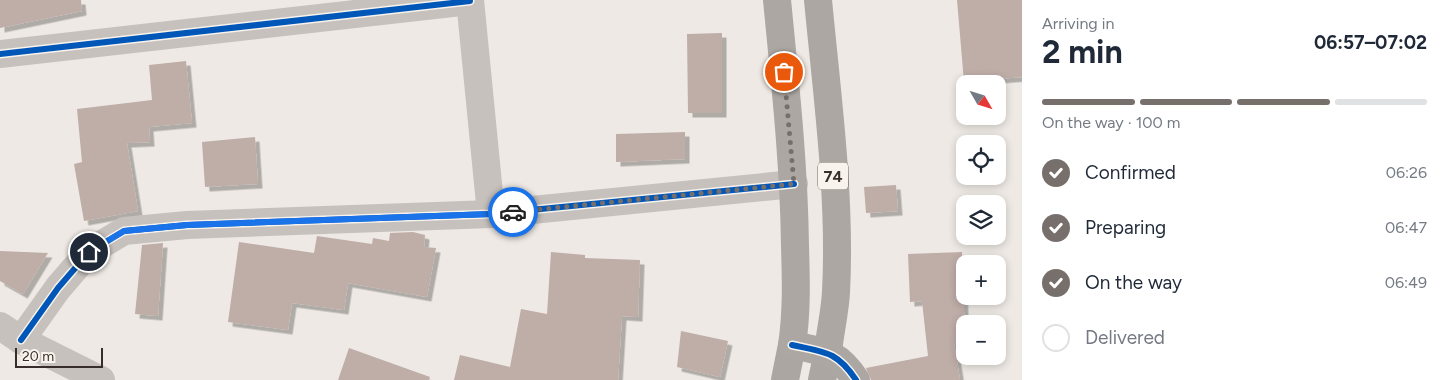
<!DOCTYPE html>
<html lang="en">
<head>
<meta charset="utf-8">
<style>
	:root { --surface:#fff; --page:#f6f6f7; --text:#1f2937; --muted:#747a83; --line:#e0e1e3; --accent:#776f6c }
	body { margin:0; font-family:Figtree,sans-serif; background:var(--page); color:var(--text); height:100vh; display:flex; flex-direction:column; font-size:19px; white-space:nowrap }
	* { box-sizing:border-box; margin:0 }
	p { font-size:16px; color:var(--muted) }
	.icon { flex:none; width:28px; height:28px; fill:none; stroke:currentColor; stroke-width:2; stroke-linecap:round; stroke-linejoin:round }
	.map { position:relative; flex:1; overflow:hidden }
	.sheet { display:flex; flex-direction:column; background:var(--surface); width:425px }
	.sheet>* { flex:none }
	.needle { width:32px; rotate:129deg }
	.fabs { position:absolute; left:956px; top:75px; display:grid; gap:10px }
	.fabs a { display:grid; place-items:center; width:50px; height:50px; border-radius:10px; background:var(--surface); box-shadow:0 2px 8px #0003; font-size:25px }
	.scale { position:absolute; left:15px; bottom:12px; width:88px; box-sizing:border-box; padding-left:5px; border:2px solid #372e2b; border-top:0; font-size:14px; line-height:18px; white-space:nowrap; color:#372e2b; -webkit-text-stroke:4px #f9f3ed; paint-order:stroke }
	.pin { position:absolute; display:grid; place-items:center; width:42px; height:42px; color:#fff; margin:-21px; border:2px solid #fff; border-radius:50%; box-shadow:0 1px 5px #0007 }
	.courier { position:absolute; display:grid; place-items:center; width:50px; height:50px; margin:-25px; border:4px solid #1a73e8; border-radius:50%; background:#fff; color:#222; box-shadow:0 1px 6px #0007 }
	.head em { font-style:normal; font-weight:700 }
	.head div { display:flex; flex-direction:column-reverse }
	.head { display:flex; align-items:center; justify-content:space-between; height:85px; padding:0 20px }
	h1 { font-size:32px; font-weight:700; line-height:38px }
	.bar { display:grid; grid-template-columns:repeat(4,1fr); gap:8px 5px; align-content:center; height:60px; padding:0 20px }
	.bar i { height:6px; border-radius:4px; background:var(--line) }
	.bar .active { background:var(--accent) }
	.bar p { grid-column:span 4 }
	ol { padding:0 20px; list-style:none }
	li { display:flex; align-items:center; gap:15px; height:55px }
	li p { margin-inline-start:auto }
	li .icon { padding:5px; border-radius:50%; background:var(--accent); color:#fff; stroke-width:4 }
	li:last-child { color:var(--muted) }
	li i { width:28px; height:28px; border:2px solid var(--line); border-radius:50% }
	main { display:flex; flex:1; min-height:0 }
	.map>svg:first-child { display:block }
	.building { fill:#bfada8; filter:url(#shadow) }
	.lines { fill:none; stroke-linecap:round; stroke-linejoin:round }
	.minor { stroke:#c7c1bd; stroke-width:28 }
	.primary { stroke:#aca6a2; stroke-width:28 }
	.trunk { stroke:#aca7a2; stroke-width:28 }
	.cycleway-casing { stroke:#f9f3ed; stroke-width:9 }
	.cycleway { stroke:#0057b8; stroke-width:6 }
	.done { stroke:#776f6c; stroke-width:5; stroke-dasharray:0 9 }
	.route { stroke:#1a73e8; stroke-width:6 }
	.labels { text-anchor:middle; stroke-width:4.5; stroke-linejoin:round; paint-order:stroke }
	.shield { fill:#f9f3ed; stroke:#716965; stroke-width:1 }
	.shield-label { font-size:16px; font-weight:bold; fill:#372e2b }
</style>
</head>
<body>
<main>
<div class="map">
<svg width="1022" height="380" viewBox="0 0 1022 380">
	<defs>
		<filter id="shadow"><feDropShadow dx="4.5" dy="4.5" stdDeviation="0" flood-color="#0004"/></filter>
	</defs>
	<rect width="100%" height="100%" fill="#eee9e4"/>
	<g class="building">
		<polygon points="0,0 81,0 82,11 0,28"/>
		<polygon points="957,0 1022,0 1022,77 964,82"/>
		<polygon points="722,33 722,113 688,113 687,34"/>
		<polygon points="186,61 192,123 149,127 150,142 127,143 138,211 84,221 74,164 82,162 77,109 152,100 149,65"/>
		<polygon points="685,132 685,159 616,162 616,134"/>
		<polygon points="255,137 258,184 205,187 202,142"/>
		<polygon points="896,185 898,211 866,213 864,187"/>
		<polygon points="413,232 425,235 424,247 436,248 427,297 348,283 344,310 292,303 288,330 228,322 239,242 314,253 317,236 372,244 373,238 389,241 390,233"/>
		<polygon points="163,243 158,316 135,314 142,245"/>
		<polygon points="0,251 48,253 23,294 0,281"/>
		<polygon points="551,252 585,255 585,258 640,260 638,317 622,316 618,380 454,380 460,355 510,367 521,309 547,314"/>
		<polygon points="962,252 965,342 954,343 960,380 871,380 866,368 928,356 922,301 910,302 908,254"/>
		<polygon points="681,331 728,341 720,377 677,367"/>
		<polygon points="349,348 430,377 429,380 338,380"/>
	</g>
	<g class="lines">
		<g class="minor">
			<polyline points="470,0 491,214"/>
			<polyline points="0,54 470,1"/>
			<polyline points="0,326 21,340 101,380"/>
			<polyline points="21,340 58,288 89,252 124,231 187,225 491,214 794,184"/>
		</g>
		<g class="primary">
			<polyline points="785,380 792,345"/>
			<polyline points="822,380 828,352"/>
		</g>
		<g class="trunk">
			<path d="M 777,0 C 785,82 794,164 795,246 C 796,279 797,312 792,345 C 824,352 837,351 856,380"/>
			<path d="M 818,0 C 827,95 841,197 836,292 C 835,312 830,332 828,352"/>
		</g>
		<g class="cycleway-casing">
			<g id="cycleway">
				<polyline points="0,54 470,1"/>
				<polyline points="21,340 58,288 89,252 124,231 187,225 491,214 794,184"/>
				<path d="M 792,345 C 824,352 837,351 856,380"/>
			</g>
		</g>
		<use href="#cycleway" class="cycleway"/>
	</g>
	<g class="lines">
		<polyline class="done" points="513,212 794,184 784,72"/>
		<polyline class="route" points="89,252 124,231 187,225 491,214 513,212"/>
	</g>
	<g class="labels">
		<rect class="shield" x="818" y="162.5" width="30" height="27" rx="4"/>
		<g class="shield-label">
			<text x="833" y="182">74</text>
		</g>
	</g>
</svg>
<div class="fabs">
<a><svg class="needle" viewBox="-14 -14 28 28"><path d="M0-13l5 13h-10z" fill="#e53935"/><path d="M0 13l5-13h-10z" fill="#747a83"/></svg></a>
<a><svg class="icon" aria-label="locate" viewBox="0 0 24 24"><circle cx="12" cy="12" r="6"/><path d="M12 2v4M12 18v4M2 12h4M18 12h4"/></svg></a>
<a><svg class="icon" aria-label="layers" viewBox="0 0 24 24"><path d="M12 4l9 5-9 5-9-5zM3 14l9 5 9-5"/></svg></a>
<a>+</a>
<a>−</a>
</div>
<div class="scale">20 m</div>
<div class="pin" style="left:784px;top:72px;background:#ea580c"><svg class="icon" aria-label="bag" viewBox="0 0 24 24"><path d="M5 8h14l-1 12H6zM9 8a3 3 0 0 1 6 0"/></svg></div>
<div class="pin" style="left:89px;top:252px;background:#1f2937"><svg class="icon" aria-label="home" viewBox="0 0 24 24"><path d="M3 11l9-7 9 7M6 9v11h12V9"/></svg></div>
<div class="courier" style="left:513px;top:212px"><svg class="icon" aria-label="car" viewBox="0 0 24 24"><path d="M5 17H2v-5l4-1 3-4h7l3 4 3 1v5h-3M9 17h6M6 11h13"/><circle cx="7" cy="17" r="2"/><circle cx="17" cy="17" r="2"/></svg></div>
</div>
<section class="sheet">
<div class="head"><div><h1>2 min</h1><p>Arriving in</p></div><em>06:57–07:02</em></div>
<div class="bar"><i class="active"></i><i class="active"></i><i class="active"></i><i></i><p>On the way · 100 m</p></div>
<ol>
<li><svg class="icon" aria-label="check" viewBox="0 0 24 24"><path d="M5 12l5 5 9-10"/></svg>Confirmed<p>06:26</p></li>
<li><svg class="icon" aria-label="check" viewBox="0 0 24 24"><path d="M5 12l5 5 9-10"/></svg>Preparing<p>06:47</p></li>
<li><svg class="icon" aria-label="check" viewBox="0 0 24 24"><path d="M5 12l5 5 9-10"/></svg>On the way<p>06:49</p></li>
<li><i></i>Delivered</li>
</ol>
</section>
</main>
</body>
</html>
